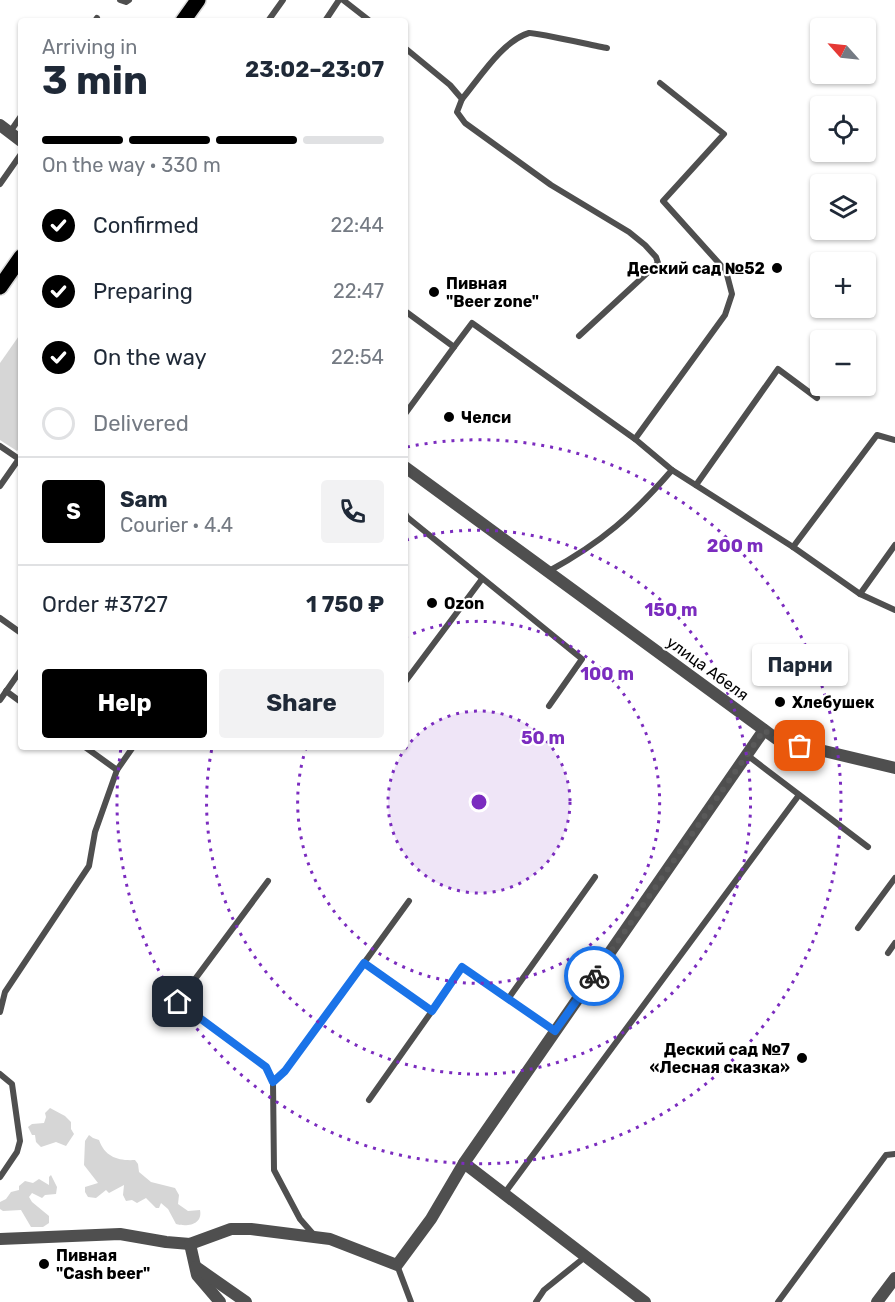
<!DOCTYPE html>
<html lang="en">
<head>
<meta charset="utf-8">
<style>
	:root { --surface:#fff; --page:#f2f2f3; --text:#1f2937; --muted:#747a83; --line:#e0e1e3; --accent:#000 }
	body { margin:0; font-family:Rubik,sans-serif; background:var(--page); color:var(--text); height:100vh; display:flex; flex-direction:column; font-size:22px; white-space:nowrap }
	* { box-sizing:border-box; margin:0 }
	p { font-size:20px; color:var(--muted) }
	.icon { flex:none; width:33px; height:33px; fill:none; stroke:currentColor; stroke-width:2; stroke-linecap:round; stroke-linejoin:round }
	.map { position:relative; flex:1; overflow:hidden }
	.panel { position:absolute; left:18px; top:18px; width:390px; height:732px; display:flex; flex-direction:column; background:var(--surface); border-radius:6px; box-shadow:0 2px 4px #0004 }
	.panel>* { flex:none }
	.needle { width:39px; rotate:297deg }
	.controls { position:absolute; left:810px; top:18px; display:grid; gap:12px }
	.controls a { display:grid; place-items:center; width:66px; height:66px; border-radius:6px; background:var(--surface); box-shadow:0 2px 4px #0004; font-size:30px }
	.pin { position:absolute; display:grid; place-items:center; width:51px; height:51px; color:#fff; margin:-26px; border-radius:12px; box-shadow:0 3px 9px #0006 }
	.courier { position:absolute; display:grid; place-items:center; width:60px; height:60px; margin:-30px; border:4px solid #1a73e8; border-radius:50%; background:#fff; color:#222; box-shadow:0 2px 8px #0007 }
	.bubble { position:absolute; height:42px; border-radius:6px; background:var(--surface); box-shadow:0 2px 4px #0004; font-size:20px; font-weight:700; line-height:42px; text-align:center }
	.head em { font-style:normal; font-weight:700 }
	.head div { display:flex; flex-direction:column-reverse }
	.head { display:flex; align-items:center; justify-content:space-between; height:102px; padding:0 24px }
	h1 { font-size:39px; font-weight:700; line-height:45px }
	.bar { display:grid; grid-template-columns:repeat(4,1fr); gap:9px 6px; align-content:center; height:72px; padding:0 24px }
	.bar i { height:8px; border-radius:4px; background:var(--line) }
	.bar .selected { background:var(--accent) }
	.bar p { grid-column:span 4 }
	.line { display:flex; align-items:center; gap:15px; padding:0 24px; border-top:2px solid var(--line) }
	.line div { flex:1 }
	.round { display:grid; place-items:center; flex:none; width:63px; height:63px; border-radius:6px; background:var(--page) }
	ol { padding:0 24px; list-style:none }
	li { display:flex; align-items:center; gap:18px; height:66px }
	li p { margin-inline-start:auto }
	li .icon { padding:6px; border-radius:50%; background:var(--accent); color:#fff; stroke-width:4 }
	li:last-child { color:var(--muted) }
	li i { width:33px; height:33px; border:3px solid var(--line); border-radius:50% }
	.cta { display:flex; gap:12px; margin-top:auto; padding:12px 24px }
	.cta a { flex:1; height:69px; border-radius:6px; background:var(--accent); color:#fff; font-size:24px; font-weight:700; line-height:69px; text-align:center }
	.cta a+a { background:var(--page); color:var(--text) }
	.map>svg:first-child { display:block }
	.green { fill:#d6d6d6 }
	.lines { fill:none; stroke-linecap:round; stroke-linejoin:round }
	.primary-casing { stroke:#dbdbdb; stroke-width:18 }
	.service { stroke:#4f4f4f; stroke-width:6 }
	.minor { stroke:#4f4f4f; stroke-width:12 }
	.primary { stroke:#000; stroke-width:15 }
	.done { stroke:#595959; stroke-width:6; stroke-dasharray:0 10.8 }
	.route { stroke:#1a73e8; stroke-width:8 }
	.ring { fill:none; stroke:#7b2cbf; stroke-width:3; stroke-dasharray:3 6 }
	.poi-dot { fill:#000; stroke:#fff; stroke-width:2 }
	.labels { text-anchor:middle; stroke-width:4.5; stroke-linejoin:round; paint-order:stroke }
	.poi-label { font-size:16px; font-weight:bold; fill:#000; stroke:#fff; text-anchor:start }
	.street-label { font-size:16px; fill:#000; stroke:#fff }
	.centre { fill:#7b2cbf; stroke:#fff; stroke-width:3 }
	.ring-label { font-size:18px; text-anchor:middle; font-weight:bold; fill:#7b2cbf; stroke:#fff; stroke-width:4.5; stroke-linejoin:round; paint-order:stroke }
</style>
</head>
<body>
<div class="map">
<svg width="895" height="1302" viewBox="0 0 895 1302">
	<rect width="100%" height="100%" fill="#fff"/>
	<g class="green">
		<polygon points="21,333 21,445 17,451 0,440 0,363"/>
		<polygon points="50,1108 65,1116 71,1122 71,1129 74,1134 66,1146 56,1142 41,1147 36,1142 35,1135 32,1135 28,1127 32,1124 44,1123 46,1117 45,1113"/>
		<path d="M 89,1135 L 93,1138 L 99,1140 C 105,1157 118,1161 135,1160 L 138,1164 L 139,1172 L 151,1182 L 175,1188 L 179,1195 L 178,1204 L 188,1211 L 200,1210 C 203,1225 187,1227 176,1224 L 168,1209 L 161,1203 L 159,1208 L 156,1208 L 146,1198 L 137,1203 L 132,1200 L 126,1201 L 123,1195 L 124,1185 L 109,1193 L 106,1190 L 96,1198 L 88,1197 L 85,1192 L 85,1187 L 98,1183 L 84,1165 L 85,1141 Z"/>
		<polygon points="51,1175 57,1187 56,1194 45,1195 42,1198 32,1193 29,1197 32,1202 49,1216 49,1223 43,1227 31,1227 21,1210 3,1211 0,1209 0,1202 6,1199 11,1192 19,1190 19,1186 25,1181 33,1183 39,1179 49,1185 49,1177"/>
	</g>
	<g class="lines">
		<g class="primary-casing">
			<g id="primary">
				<polyline points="183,21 198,0"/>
				<polyline points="0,287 21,257"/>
			</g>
		</g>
		<g class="service">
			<polyline points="120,0 126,2 129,0"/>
			<polyline points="343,0 370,21"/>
			<polyline points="95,21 97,18"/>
			<polyline points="268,21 283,0"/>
			<polyline points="325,21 339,0"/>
			<polyline points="405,48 450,85 462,99 457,112 465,123 551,185 629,232 645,245 656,257 658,263 579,336"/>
			<polyline points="660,83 724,134 663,201 726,271 732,294 725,315 635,439 672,470"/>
			<path d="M 462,99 C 479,79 502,41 529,33 C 535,32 595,46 607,48"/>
			<polyline points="10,132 21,116"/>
			<polyline points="0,184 21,154"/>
			<polyline points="405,311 454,347 405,414"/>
			<polyline points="454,347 472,323 635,439"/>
			<polyline points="0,446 19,459"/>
			<polyline points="696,485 778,369 817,398"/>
			<polyline points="0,486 21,456"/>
			<polyline points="405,513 407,517 582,659 549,706"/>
			<polyline points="793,547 877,435 895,440"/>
			<path d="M 549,571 C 601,543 634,514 672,470 L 793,547 L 860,594 L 895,545"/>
			<polyline points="860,594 895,610"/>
			<polyline points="0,618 21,633"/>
			<polyline points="405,682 482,579"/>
			<polyline points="6,691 21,702"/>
			<polyline points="0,700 21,670"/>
			<polyline points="85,747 117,770"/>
			<polyline points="747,755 868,847"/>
			<polyline points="268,881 178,1002 266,1067 273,1082"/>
			<polyline points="858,928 895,878"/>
			<polyline points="888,953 895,943"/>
			<polyline points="364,963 409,901"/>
			<polyline points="508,999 595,877"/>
			<polyline points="0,1012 5,992 89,866 95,832 117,770 133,747"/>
			<polyline points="0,1074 12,1084 20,1141 17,1152 0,1177"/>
			<polyline points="369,1100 432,1011"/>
			<polyline points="504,1194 799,795"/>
			<polyline points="314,1235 300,1219 274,1170 273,1082 285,1071 364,963 432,1011 462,967 555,1031"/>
			<polyline points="397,1265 411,1302"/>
			<polyline points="536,1302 544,1290 585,1257"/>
			<polyline points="778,1302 886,1155 895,1154"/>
		</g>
		<g class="minor">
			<polyline points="0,125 21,141"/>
			<polyline points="405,467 778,740 895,768"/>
			<polyline points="464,1163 645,1302"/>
			<polyline points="0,1239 120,1234 166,1242 190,1244 231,1229 251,1229 330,1239 397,1265 431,1219 464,1163 764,730"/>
			<polyline points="190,1244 197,1275 220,1302"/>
			<polyline points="196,1267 246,1302"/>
			<polyline points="877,1302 895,1278"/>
		</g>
		<use href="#primary" class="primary"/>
	</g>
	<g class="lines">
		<polyline class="done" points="594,976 764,730 778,740 800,746"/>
		<polyline class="route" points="178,1002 266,1067 273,1082 285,1071 364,963 432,1011 462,967 555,1031 594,976"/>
	</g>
	<circle cx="479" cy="802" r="91" fill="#7b2cbf" fill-opacity=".12"/>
	<g class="ring">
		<circle cx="479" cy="802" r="91"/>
		<path d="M405 637A181 181 0 1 1 306 748"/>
		<path d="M406 540A272 272 0 1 1 212 748"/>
		<path d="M407 447A362 362 0 1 1 121 748"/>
	</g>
	<g class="poi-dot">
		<circle cx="777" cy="268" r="6"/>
		<circle cx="434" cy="292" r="6"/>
		<circle cx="449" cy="417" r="6"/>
		<circle cx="432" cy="603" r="6"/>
		<circle cx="780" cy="702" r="6"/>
		<circle cx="802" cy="1058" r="6"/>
		<circle cx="44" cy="1264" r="6"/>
	</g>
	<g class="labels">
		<g class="poi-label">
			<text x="765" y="274" text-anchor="end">Деский сад №52</text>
			<text x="446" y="289">Пивная<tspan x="446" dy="18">"Beer zone"</tspan></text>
			<text x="461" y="423">Челси</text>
			<text x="444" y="609">Ozon</text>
			<text x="792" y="708">Хлебушек</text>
			<text x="790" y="1055" text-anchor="end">Деский сад №7<tspan x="790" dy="18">«Лесная сказка»</tspan></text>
			<text x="56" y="1261">Пивная<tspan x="56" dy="18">"Cash beer"</tspan></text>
		</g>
		<g class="street-label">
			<text transform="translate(708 668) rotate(36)" y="6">улица Абеля</text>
		</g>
	</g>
	<circle cx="479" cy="802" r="9" class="centre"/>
	<g class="ring-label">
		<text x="735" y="552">200 m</text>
		<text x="671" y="616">150 m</text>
		<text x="607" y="680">100 m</text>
		<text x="543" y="744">50 m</text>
	</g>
</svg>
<div class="controls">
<a><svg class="needle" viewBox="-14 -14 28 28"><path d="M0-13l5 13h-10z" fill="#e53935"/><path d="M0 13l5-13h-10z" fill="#747a83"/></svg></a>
<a><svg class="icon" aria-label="locate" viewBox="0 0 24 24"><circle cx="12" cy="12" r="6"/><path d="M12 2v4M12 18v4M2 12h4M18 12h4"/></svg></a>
<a><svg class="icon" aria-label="layers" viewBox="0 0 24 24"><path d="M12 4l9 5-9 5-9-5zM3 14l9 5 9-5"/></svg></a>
<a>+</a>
<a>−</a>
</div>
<div class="pin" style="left:800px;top:746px;background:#ea580c"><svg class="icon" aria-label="bag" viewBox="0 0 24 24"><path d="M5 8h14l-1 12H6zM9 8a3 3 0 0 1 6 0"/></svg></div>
<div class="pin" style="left:178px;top:1002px;background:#1f2937"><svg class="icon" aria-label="home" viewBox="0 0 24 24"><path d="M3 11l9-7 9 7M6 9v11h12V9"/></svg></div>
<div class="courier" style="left:594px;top:976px"><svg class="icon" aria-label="bike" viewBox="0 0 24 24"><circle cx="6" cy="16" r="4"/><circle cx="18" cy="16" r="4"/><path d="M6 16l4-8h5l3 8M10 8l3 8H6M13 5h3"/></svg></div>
<div class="bubble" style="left:752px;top:644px;width:96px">Парни</div>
<section class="panel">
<div class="head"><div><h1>3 min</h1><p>Arriving in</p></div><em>23:02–23:07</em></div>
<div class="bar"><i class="selected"></i><i class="selected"></i><i class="selected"></i><i></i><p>On the way · 330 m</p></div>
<ol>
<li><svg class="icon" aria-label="check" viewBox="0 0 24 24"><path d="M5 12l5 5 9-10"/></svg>Confirmed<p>22:44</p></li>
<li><svg class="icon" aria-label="check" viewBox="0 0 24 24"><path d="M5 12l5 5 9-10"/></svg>Preparing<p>22:47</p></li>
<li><svg class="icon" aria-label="check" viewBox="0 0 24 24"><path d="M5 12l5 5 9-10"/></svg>On the way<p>22:54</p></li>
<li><i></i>Delivered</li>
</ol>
<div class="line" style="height:108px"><b class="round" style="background:var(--accent);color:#fff">S</b><div><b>Sam</b><p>Courier · 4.4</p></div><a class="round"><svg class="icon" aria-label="phone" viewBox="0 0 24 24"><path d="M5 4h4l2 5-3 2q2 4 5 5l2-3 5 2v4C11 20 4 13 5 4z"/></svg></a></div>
<div class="line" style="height:78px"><div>Order #3727</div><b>1 750 ₽</b></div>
<div class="cta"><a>Help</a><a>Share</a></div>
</section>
</div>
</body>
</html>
